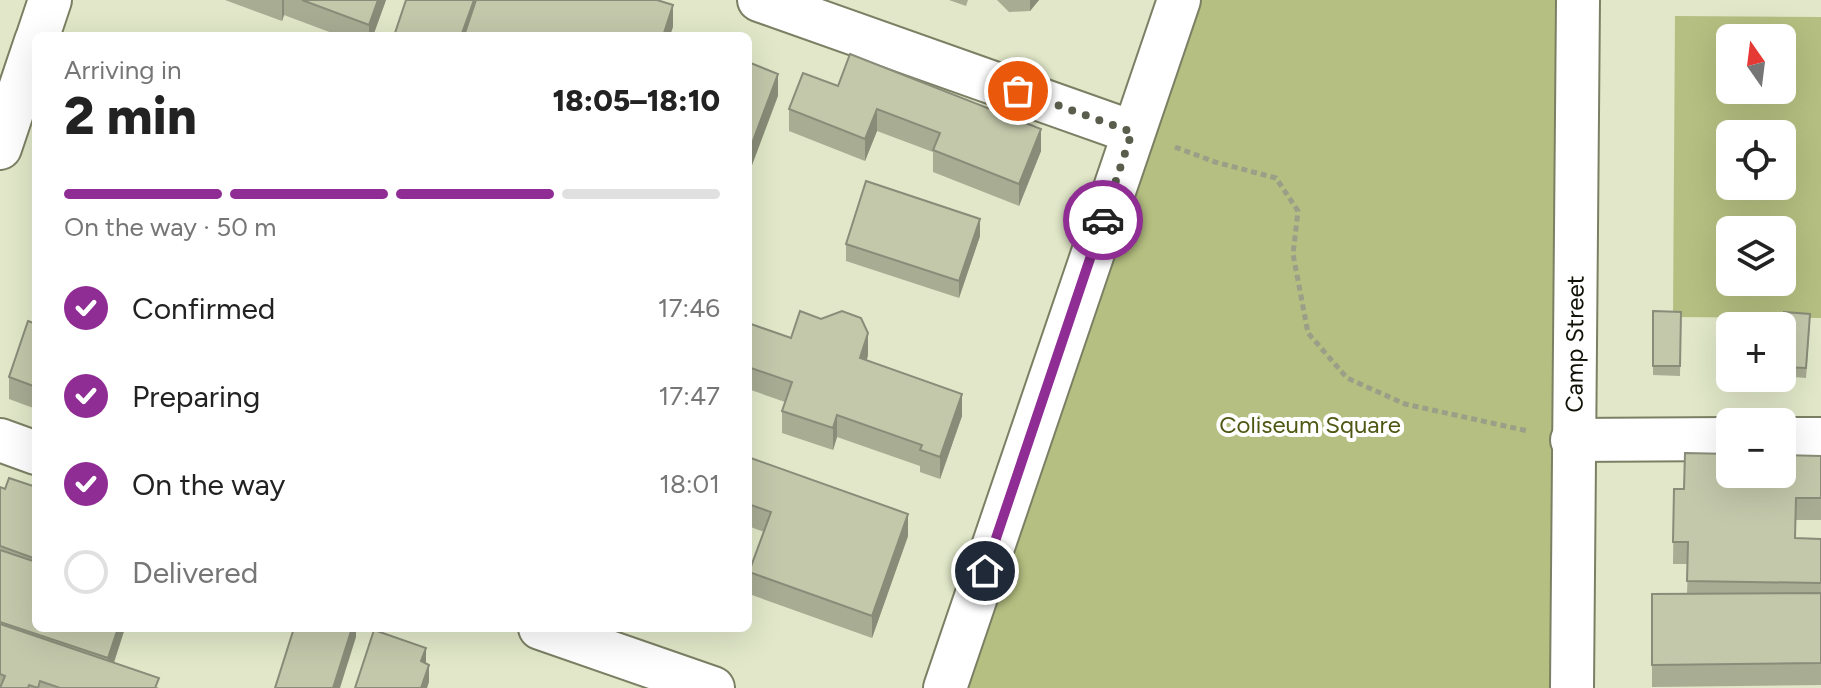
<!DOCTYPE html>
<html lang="en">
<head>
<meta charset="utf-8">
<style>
	:root { --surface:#fff; --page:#f2f2f2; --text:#222; --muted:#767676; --line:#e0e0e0; --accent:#8f2d94 }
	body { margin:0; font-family:Figtree,sans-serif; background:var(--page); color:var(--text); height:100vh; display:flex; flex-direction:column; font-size:30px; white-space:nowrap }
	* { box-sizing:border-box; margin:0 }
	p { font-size:26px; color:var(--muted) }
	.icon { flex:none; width:44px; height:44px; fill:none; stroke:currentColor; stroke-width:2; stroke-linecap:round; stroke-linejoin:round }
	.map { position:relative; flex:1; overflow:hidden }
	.panel { position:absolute; left:32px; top:32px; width:720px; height:600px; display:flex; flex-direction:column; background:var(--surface); border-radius:12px; box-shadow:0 8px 32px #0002 }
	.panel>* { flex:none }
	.needle { width:52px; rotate:346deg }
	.tools { position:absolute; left:1716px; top:24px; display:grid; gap:16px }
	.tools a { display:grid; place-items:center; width:80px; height:80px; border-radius:12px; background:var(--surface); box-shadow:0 8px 32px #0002; font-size:40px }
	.pin { position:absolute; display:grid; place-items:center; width:68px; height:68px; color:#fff; margin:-34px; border:4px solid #fff; border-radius:50%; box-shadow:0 2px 8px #0007 }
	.courier { position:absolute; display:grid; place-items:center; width:80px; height:80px; margin:-40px; border:6px solid #8f2d94; border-radius:50%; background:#fff; color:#222; box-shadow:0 2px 10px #0007 }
	.headline em { font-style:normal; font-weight:800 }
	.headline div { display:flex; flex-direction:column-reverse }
	.headline { display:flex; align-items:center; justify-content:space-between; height:136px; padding:0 32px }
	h1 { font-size:52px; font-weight:800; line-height:60px }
	.bar { display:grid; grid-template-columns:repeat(4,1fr); gap:12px 8px; align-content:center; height:96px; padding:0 32px }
	.bar i { height:10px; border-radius:6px; background:var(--line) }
	.bar .active { background:var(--accent) }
	.bar p { grid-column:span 4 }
	ol { padding:0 32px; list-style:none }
	li { display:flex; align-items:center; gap:24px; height:88px }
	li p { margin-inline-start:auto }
	li .icon { padding:8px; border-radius:50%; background:var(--accent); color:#fff; stroke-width:4 }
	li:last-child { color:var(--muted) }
	li i { width:44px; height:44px; border:4px solid var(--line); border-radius:50% }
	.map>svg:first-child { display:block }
	.green { fill:#b5bf81; fill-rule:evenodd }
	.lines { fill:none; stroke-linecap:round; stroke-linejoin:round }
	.minor-casing { stroke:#7b8064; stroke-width:46 }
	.path { stroke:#9a9f87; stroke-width:5; stroke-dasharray:6 4; stroke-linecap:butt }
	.minor { stroke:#fff; stroke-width:42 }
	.wall { fill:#a8ac93 }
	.shaded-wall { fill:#888c78 }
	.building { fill:#c3c8ab; stroke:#888c78; stroke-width:2 }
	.done { stroke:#595d4b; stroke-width:8; stroke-dasharray:0 14.4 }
	.route { stroke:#8f2d94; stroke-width:10 }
	.labels { text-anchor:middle; stroke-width:8; stroke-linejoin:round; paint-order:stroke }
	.street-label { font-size:24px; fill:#101207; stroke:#fff }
	.park-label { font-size:24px; fill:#4f5713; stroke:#fff }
</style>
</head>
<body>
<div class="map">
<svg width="1821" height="688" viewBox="0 0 1821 688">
	<rect width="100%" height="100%" fill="#e1e7c8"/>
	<g class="green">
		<polygon points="1179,0 1578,0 1572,688 945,688"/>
		<path d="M 1675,16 L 1821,17 L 1821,318 L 1673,317 ZM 1730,38 L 1782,38 L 1782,90 L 1730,90 ZM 1730,134 L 1782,134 L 1782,186 L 1730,186 ZM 1730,230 L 1782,230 L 1782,282 L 1730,282 Z"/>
	</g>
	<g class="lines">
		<g class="minor-casing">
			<g id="minor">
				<polyline points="759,0 1132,132"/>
				<polyline points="38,36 50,0"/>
				<polyline points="0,148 36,41"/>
				<polyline points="1782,439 1821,439"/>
				<polyline points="0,440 36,453"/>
				<polyline points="1572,440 1730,439"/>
				<polyline points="540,628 713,688"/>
				<polyline points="945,688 1179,0"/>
				<path id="s1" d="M 1572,688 L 1578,0"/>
			</g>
		</g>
		<polyline class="path" points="1175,147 1215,162 1276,178 1298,211 1293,254 1308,333 1347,378 1405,404 1528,431"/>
		<use href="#minor" class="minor"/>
	</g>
	<g class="wall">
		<polygon points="225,0 386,0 373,36 340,36 284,15 282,21"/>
		<polygon points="949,0 968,0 966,6"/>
		<polygon points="997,0 1039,0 1030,11 1009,12"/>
		<polygon points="838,86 1041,151 1019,206 933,172 933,152 877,131 865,161 789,131 789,109"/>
		<polygon points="980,236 959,298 846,261 846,244"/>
		<polygon points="1653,311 1681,312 1680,376 1653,375"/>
		<polygon points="748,323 791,338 868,355 867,360 962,416 940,479 920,472 920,466 837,437 833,450 782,433 782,411 785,402 748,389"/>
		<polygon points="1810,323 1806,378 1782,376 1782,339"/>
		<polygon points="36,324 36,409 9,399 9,377"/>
		<polygon points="1821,456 1821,520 1796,520 1796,538 1821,539 1821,685 1652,687 1652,594 1687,594 1688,564 1673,564 1674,489 1684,489"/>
		<polygon points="748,457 908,536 872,638 749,594 749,572 764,532 748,526"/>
		<polygon points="0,487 5,489 36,487 36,628 125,628 114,663 159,688 0,688"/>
	</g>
	<g class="shaded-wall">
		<polygon points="282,0 284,0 284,15 282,21"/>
		<polygon points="378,0 386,0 373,36 369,36 369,25"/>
		<polygon points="474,0 480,0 467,36 461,36"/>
		<polygon points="1030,0 1039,0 1030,11"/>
		<polygon points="673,5 673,27 670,36 663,36"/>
		<polygon points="778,74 778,96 748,176 748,154"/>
		<polygon points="877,109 877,131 865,161 865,139"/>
		<polygon points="1041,129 1041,151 1019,206 1019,184"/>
		<polygon points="980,219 980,236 959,298 959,281"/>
		<polygon points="868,333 868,355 860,380 860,358"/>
		<polygon points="962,394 962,416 940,479 940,457"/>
		<polygon points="837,415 837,437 833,450 833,428"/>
		<polygon points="908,514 908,536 872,638 872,616"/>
		<polygon points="118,628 125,628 108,680 108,658"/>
		<polygon points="352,628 356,628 356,637 340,688 333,688"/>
		<polygon points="426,648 426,664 421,661"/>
		<polygon points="429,665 429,682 427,688 421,688"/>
	</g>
	<g class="building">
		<polygon points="302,0 378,0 369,25"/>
		<polygon points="406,0 474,0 461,36 394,36"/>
		<polygon points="476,0 657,0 673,5 663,36 464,36"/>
		<polygon points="850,54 1041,129 1019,184 933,150 940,133 877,109 865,139 789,109 803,73 838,86"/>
		<polygon points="748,62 778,74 748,154"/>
		<polygon points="866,181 980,219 959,281 846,244"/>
		<polygon points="800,311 821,319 842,311 861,318 868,333 860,358 962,394 940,457 920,450 922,445 837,415 833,428 782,411 792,382 748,367 748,323 791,338"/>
		<polygon points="1653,311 1681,312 1680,366 1653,366"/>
		<polygon points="1784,312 1810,314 1806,368 1782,367"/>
		<polygon points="28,321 36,324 36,387 9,377"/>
		<polygon points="1685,453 1730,454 1730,474 1782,474 1782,455 1821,456 1821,498 1796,498 1795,538 1821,539 1821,583 1687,581 1688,542 1673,542 1674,489 1684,489"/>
		<polygon points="748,457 908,514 872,616 749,572 771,512 748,504"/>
		<polygon points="9,478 36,487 36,559 0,546 0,487 5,489"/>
		<polygon points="0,550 36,562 36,628 118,628 108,658 0,622"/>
		<polygon points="1821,593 1821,663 1652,665 1652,594"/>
		<polygon points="0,624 159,678 155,688 60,688 40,681 38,688 29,685 28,688 0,688 5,676 0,674"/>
		<polygon points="294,628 352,628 333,688 275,688"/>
		<polygon points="374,630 426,648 421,661 429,665 421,688 355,688"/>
	</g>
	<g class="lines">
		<polyline class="done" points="1018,91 1132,132 1103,220"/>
		<polyline class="route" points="985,571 1103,220"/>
	</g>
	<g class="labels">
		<g class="street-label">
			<text dy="8" stroke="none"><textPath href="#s1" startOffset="344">Camp Street</textPath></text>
		</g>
		<g class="park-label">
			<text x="1310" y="433">Coliseum Square</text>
		</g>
	</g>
</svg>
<div class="tools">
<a><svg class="needle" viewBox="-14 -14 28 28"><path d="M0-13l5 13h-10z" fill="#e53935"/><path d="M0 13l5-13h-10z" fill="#767676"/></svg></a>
<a><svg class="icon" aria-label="locate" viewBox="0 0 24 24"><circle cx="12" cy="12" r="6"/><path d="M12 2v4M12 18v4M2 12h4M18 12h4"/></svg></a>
<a><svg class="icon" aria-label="layers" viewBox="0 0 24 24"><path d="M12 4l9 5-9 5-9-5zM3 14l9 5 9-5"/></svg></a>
<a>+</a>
<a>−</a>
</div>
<div class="pin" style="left:1018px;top:91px;background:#ea580c"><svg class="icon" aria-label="bag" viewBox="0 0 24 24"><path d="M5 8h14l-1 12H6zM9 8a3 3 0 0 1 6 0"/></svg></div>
<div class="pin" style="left:985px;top:571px;background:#1f2937"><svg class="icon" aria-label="home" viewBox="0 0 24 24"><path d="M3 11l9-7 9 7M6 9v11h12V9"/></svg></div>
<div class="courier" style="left:1103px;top:220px"><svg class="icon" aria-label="car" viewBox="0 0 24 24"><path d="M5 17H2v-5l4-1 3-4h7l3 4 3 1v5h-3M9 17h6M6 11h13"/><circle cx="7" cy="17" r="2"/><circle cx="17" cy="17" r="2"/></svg></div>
<section class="panel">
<div class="headline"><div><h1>2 min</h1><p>Arriving in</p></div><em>18:05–18:10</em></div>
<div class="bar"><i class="active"></i><i class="active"></i><i class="active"></i><i></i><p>On the way · 50 m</p></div>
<ol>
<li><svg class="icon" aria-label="check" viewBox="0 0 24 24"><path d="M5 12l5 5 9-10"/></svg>Confirmed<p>17:46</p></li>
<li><svg class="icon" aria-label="check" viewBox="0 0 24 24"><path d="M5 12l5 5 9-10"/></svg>Preparing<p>17:47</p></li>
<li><svg class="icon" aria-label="check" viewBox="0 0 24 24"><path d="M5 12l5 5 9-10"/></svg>On the way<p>18:01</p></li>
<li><i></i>Delivered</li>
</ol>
</section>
</div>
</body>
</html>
